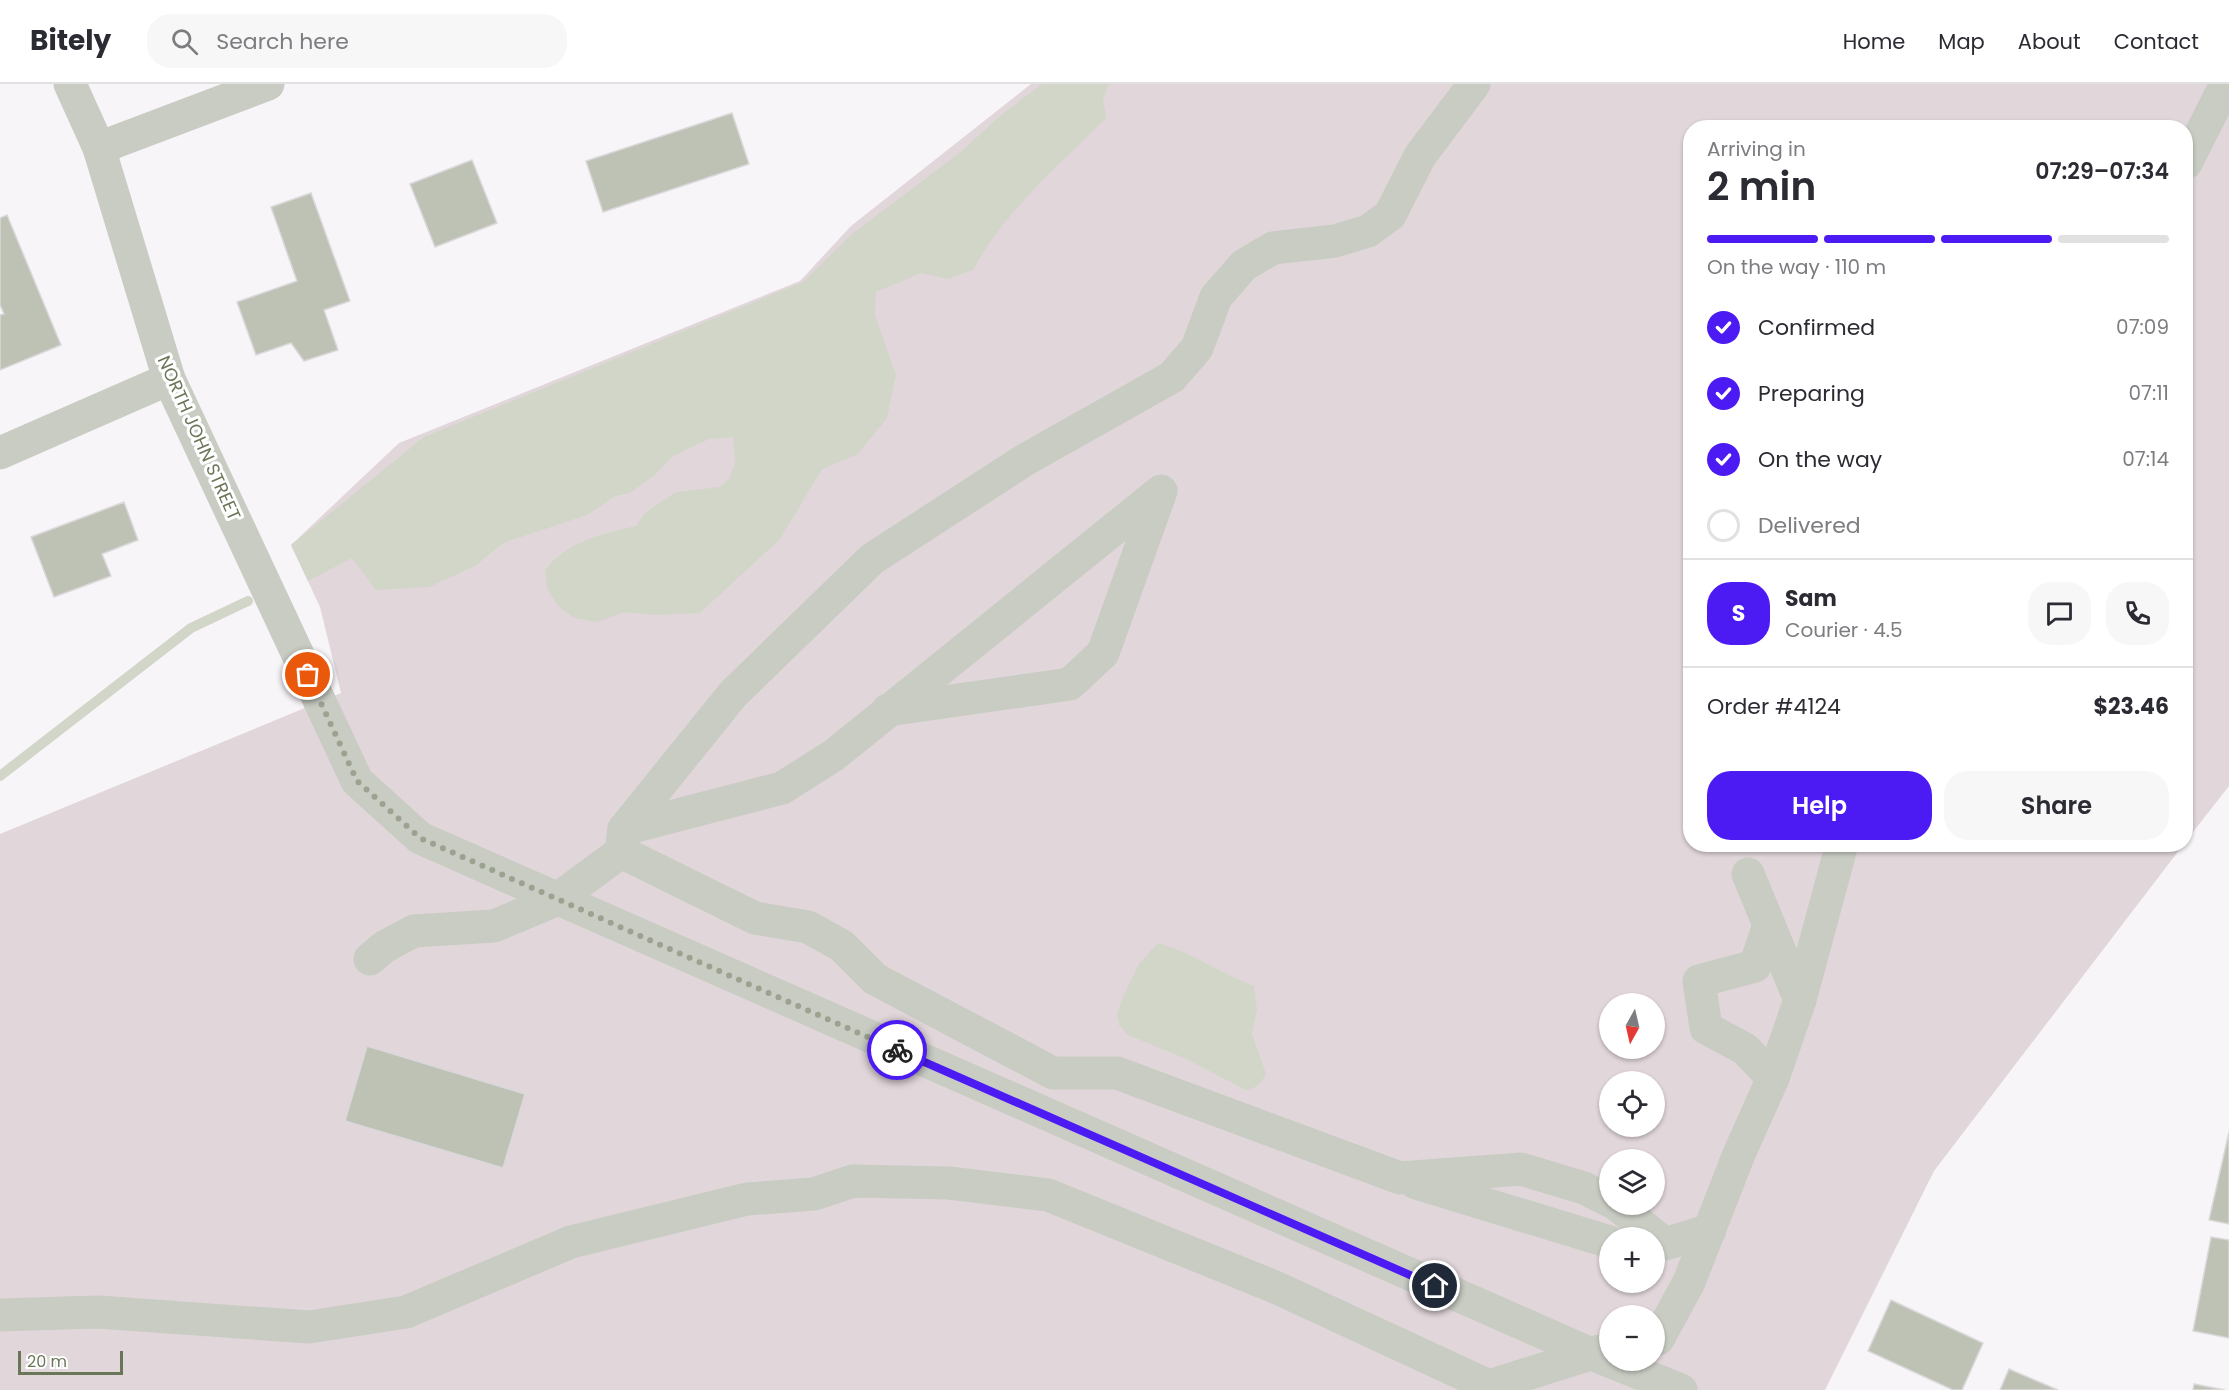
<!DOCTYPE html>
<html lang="en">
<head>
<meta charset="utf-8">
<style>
	:root { --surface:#fff; --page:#f7f7f7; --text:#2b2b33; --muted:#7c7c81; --line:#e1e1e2; --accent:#4c1bf3 }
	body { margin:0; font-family:Poppins,sans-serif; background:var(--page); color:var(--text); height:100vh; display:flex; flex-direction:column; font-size:22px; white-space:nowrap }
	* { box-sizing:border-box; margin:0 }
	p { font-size:20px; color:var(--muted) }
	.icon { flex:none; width:33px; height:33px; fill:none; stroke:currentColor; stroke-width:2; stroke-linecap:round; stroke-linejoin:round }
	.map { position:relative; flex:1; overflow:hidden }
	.details { position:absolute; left:1683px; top:36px; width:510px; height:732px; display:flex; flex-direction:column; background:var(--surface); border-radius:24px; box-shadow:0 2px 4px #0004 }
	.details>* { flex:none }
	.needle { width:39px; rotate:188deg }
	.tools { position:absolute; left:1599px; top:909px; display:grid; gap:12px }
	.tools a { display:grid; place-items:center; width:66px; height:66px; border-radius:50%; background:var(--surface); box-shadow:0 2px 4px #0004; font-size:30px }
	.scale { position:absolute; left:18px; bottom:15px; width:105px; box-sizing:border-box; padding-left:6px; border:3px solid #697758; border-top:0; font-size:16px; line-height:21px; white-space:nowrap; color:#697758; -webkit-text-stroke:4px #fff; paint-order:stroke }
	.pin { position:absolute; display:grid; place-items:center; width:51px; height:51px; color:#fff; margin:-26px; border:3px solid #fff; border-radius:50%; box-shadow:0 2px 6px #0007 }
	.courier { position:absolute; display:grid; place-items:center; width:60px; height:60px; margin:-30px; border:4px solid #4c1bf3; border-radius:50%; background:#fff; color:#222; box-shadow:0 2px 8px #0007 }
	.overview em { font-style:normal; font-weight:600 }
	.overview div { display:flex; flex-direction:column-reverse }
	.overview { display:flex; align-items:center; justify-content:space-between; height:102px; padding:0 24px }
	h1 { font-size:39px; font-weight:600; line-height:45px }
	.bar { display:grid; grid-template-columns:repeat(4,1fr); gap:9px 6px; align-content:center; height:72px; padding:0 24px }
	.bar i { height:8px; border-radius:4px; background:var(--line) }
	.bar .on { background:var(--accent) }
	.bar p { grid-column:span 4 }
	.line { display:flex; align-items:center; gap:15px; padding:0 24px; border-top:2px solid var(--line) }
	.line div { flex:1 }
	.round { display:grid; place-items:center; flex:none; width:63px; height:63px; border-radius:24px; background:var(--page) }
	ol { padding:0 24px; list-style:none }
	li { display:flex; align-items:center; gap:18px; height:66px }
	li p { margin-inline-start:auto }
	li .icon { padding:6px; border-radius:50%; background:var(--accent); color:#fff; stroke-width:4 }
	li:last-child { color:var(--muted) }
	li i { width:33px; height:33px; border:3px solid var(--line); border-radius:50% }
	.button { display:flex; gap:12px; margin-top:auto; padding:12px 24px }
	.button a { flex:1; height:69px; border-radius:24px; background:var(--accent); color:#fff; font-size:24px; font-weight:600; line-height:69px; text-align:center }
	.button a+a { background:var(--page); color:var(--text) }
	header { display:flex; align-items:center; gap:36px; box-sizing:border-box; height:84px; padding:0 30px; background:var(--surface); border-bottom:2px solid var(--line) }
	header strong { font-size:28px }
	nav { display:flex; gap:33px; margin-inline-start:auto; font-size:21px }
	.search { width:420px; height:54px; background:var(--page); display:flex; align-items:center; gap:15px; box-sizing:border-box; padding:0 21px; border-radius:24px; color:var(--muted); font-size:22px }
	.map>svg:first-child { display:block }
	.green { fill:#e1d6da; fill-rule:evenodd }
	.water { fill:#d1d6c8 }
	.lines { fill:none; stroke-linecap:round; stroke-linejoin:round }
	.stream { stroke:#d1d6c8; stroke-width:10 }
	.building { fill:#bdc2b5; stroke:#dad8da; stroke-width:1.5 }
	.minor { stroke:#c8ccc3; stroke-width:33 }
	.done { stroke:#9ba390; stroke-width:6; stroke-dasharray:0 10.8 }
	.route { stroke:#4c1bf3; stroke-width:8 }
	.labels { text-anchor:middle; stroke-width:6; stroke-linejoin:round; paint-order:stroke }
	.street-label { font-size:18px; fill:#697758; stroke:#fff }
</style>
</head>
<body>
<header>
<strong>Bitely</strong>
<div class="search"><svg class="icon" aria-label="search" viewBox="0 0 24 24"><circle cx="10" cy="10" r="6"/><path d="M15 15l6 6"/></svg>Search here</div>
<nav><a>Home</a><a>Map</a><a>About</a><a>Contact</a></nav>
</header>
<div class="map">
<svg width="2229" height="1306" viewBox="0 0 2229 1306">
	<rect width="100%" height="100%" fill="#f8f5f8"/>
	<path class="green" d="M 1031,0 L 2229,0 L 2229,702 L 2186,757 L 2186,44 L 1690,44 L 1690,760 L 2183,761 L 1934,1087 L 1825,1306 L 0,1306 L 0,750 L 341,609 L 320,523 L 291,461 L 399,359 L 800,197 L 851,142 ZM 1610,920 L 1654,920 L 1654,964 L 1610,964 ZM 1610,998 L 1654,998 L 1654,1042 L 1610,1042 ZM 1610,1076 L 1654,1076 L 1654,1120 L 1610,1120 ZM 1610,1154 L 1654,1154 L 1654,1198 L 1610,1198 ZM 1610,1232 L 1654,1232 L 1654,1276 L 1610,1276 Z"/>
	<g class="water">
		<path d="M 1042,0 L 1109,0 L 1103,14 L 1106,34 C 1059,82 1005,126 973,186 L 948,195 L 921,189 L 876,208 L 875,231 L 896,291 L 887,334 L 858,370 L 822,385 L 780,455 L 700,529 L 655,531 L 624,528 L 598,538 L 574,534 L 558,522 L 547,505 L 545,486 C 568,457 601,450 636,442 L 646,428 L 676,408 L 720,403 L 729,395 L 735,379 L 733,353 L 709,355 L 673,372 L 655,391 L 630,409 L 615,412 L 587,431 L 503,459 L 475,482 L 429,503 L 376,506 L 352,474 L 308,497 L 291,461 L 424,353 L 803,198 L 852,150 L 962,67 L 1001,31 Z"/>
		<path d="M 1158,859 C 1192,868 1221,890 1254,902 L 1257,925 L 1252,950 L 1266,990 L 1260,1000 L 1248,1007 L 1184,974 L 1128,951 L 1119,941 L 1117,930 L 1122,915 L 1139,880 Z"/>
	</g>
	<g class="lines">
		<polyline class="stream" points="0,692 191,544 248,517"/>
	</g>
	<g class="building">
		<polygon points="732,29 749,80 603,128 586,77"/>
		<polygon points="472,76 497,139 435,163 410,100"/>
		<polygon points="311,109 350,217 324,226 338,266 304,277 291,259 256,271 237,218 297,197 271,123"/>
		<polygon points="7,131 61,261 0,286 0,231 4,230 0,221 0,134"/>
		<polygon points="124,418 138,456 102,470 111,492 54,513 31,453"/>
		<polygon points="367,962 525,1010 503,1084 345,1037"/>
		<polygon points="2229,1048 2229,1140 2209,1136"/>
		<polygon points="2211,1153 2229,1156 2229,1254 2193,1247"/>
		<polygon points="1891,1216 1983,1259 1962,1306 1953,1306 1868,1267"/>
		<polygon points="2009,1285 2058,1306 2000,1306"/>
		<polygon points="2194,1300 2225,1306 2193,1306"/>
	</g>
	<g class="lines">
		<g class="minor">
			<polyline points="70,0 99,64 169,295 357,697 420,754 1589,1269 1681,1306"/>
			<polyline points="99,64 268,0"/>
			<polyline points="2186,79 2226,0"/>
			<polyline points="0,369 169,295"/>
			<polyline points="624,745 782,704 834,671 1161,407 1103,569 1070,600 888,626"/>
			<polyline points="621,768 755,834 808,843 842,862 875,895 1053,989 1117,989 1400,1094 1521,1085 1584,1104 1610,1117"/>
			<polyline points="1748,790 1800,916"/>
			<polyline points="1769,841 1755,882 1699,897 1706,944 1745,965 1773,994"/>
			<polyline points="370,875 384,863 414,847 494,842 556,816 621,768 624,745 733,610 872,475 1023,377 1172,293 1197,264 1216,213 1244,181 1273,164 1335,157 1368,147 1390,131 1420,72 1474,0"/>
			<polyline points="1416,1099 1610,1158"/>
			<polyline points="1616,1120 1665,1160 1710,1146"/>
			<polyline points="0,1231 98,1228 309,1243 406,1228 571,1158 747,1115 814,1110 853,1097 949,1099 1048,1111 1275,1203 1489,1302 1600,1267"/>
			<polyline points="1654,1256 1658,1255 1689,1198 1739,1070 1773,994 1800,916 1842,760"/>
		</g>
	</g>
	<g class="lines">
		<polyline class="done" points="308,591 357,697 420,754 897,966"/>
		<polyline class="route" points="897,966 1435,1202"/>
	</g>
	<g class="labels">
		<g class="street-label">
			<text transform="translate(199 354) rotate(66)" y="6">NORTH JOHN STREET</text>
		</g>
	</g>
</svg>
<div class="tools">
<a><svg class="needle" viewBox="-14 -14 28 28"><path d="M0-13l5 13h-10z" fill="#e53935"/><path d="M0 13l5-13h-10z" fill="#7c7c81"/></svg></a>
<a><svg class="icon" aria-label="locate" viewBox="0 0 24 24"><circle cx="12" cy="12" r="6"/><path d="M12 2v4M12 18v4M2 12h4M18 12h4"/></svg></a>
<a><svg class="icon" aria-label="layers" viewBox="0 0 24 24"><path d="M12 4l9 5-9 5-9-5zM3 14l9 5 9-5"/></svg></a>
<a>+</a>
<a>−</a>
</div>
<div class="scale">20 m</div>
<div class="pin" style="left:308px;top:591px;background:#ea580c"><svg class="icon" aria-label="bag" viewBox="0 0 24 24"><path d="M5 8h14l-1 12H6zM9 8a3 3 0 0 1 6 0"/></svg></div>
<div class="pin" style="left:1435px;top:1202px;background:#1f2937"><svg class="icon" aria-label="home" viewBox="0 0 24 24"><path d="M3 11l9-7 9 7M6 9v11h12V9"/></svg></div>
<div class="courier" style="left:897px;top:966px"><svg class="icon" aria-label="bike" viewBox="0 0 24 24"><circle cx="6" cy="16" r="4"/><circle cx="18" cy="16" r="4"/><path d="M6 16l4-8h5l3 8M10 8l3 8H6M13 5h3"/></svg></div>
<section class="details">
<div class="overview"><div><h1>2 min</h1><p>Arriving in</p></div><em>07:29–07:34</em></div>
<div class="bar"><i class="on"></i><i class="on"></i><i class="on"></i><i></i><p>On the way · 110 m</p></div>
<ol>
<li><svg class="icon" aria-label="check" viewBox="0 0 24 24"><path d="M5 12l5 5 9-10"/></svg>Confirmed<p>07:09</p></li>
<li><svg class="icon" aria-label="check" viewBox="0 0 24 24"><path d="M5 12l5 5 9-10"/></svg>Preparing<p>07:11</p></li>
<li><svg class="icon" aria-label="check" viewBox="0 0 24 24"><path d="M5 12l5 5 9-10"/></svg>On the way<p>07:14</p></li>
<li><i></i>Delivered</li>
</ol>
<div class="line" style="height:108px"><b class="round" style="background:var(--accent);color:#fff">S</b><div><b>Sam</b><p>Courier · 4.5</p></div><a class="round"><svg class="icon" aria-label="chat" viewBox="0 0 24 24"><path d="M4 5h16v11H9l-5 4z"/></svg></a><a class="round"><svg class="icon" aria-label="phone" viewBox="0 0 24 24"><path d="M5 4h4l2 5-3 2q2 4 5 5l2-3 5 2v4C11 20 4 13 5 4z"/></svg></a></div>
<div class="line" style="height:78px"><div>Order #4124</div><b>$23.46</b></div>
<div class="button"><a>Help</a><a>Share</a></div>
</section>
</div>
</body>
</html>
